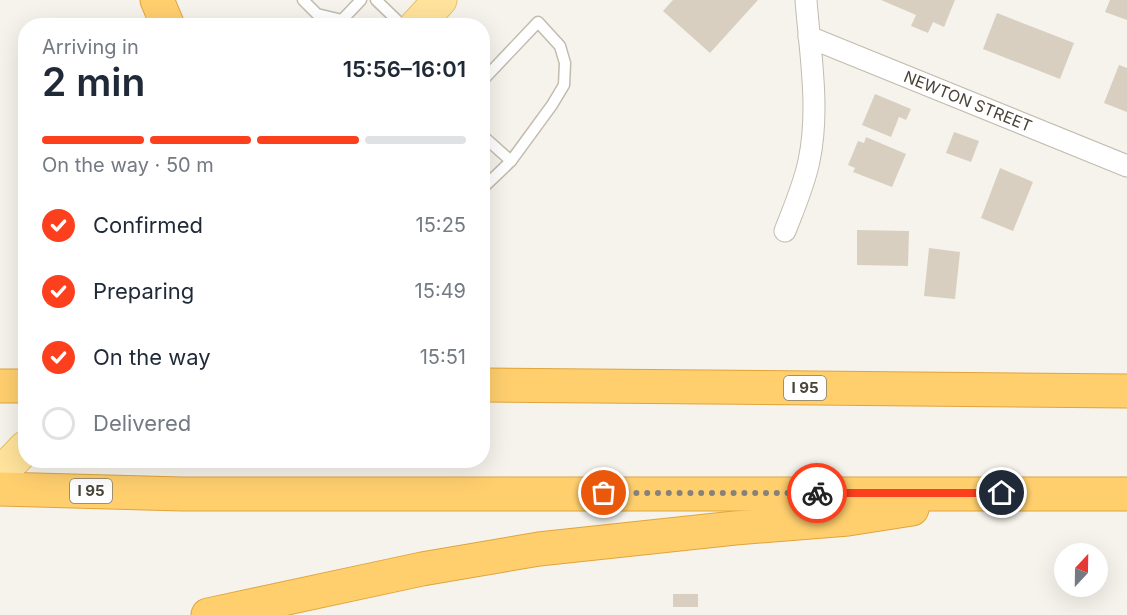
<!DOCTYPE html>
<html lang="en">
<head>
<meta charset="utf-8">
<style>
	:root { --surface:#fff; --page:#f2f2f3; --text:#1f2937; --muted:#747a83; --line:#e0e1e3; --accent:#fc3f1d }
	body { margin:0; font-family:Inter,sans-serif; background:var(--page); color:var(--text); height:100vh; display:flex; flex-direction:column; font-size:22px; white-space:nowrap }
	* { box-sizing:border-box; margin:0 }
	p { font-size:20px; color:var(--muted) }
	.icon { flex:none; width:33px; height:33px; fill:none; stroke:currentColor; stroke-width:2; stroke-linecap:round; stroke-linejoin:round }
	.map { position:relative; flex:1; overflow:hidden }
	.drawer { position:absolute; left:18px; top:18px; width:472px; height:450px; display:flex; flex-direction:column; background:var(--surface); border-radius:24px; box-shadow:0 6px 24px #0002 }
	.drawer>* { flex:none }
	.needle { width:39px; rotate:22deg }
	.buttons { position:absolute; left:1054px; top:543px; display:grid; gap:12px }
	.buttons a { display:grid; place-items:center; width:54px; height:54px; border-radius:50%; background:var(--surface); box-shadow:0 6px 24px #0002; font-size:30px }
	.pin { position:absolute; display:grid; place-items:center; width:51px; height:51px; color:#fff; margin:-26px; border:3px solid #fff; border-radius:50%; box-shadow:0 2px 6px #0007 }
	.courier { position:absolute; display:grid; place-items:center; width:60px; height:60px; margin:-30px; border:4px solid #fc3f1d; border-radius:50%; background:#fff; color:#222; box-shadow:0 2px 8px #0007 }
	.overview em { font-style:normal; font-weight:600 }
	.overview div { display:flex; flex-direction:column-reverse }
	.overview { display:flex; align-items:center; justify-content:space-between; height:102px; padding:0 24px }
	h1 { font-size:39px; font-weight:600; line-height:45px }
	.bar { display:grid; grid-template-columns:repeat(4,1fr); gap:9px 6px; align-content:center; height:72px; padding:0 24px }
	.bar i { height:8px; border-radius:4px; background:var(--line) }
	.bar .on { background:var(--accent) }
	.bar p { grid-column:span 4 }
	ol { padding:0 24px; list-style:none }
	li { display:flex; align-items:center; gap:18px; height:66px }
	li p { margin-inline-start:auto }
	li .icon { padding:6px; border-radius:50%; background:var(--accent); color:#fff; stroke-width:4 }
	li:last-child { color:var(--muted) }
	li i { width:33px; height:33px; border:3px solid var(--line); border-radius:50% }
	.map>svg:first-child { display:block }
	.building { fill:#d8cfc1 }
	.lines { fill:none; stroke-linecap:round; stroke-linejoin:round }
	.lane-casing { stroke:#c2bbae; stroke-width:13 }
	.street-casing { stroke:#c2bbae; stroke-width:23 }
	.primary-casing { stroke:#e6c16a; stroke-width:35 }
	.highway-casing { stroke:#e0a43c; stroke-width:35 }
	.lane { stroke:#fff; stroke-width:10 }
	.street { stroke:#fff; stroke-width:21 }
	.primary { stroke:#ffe39c; stroke-width:33 }
	.highway { stroke:#ffcf6e; stroke-width:33 }
	.done { stroke:#878178; stroke-width:6; stroke-dasharray:0 10.8 }
	.route { stroke:#fc3f1d; stroke-width:8 }
	.labels { text-anchor:middle; stroke-width:5; stroke-linejoin:round; paint-order:stroke }
	.shield { fill:#fff; stroke:#817c74; stroke-width:1.5 }
	.shield-label { font-size:15px; font-weight:bold; fill:#4b4439 }
	.street-label { font-size:16px; fill:#4b4439; stroke:#fff }
</style>
</head>
<body>
<div class="map">
<svg width="1127" height="615" viewBox="0 0 1127 615">
	<rect width="100%" height="100%" fill="#f6f3ec"/>
	<g class="building">
		<polygon points="673,0 758,0 710,53 663,11"/>
		<polygon points="881,0 955,0 944,27 933,22 928,33 911,26 916,15"/>
		<polygon points="1110,0 1127,0 1127,20 1105,12"/>
		<polygon points="997,13 1074,43 1060,79 983,49"/>
		<polygon points="1119,65 1127,68 1127,112 1104,103"/>
		<polygon points="875,94 911,109 906,120 899,117 891,137 862,125"/>
		<polygon points="954,132 979,141 971,162 946,153"/>
		<polygon points="866,137 906,154 892,187 853,172 855,168 848,165 858,141 864,143"/>
		<polygon points="1000,168 1033,182 1013,231 981,218"/>
		<polygon points="857,230 909,231 908,266 857,265"/>
		<polygon points="929,248 960,252 955,299 924,296"/>
		<rect x="673" y="594" width="25" height="13"/>
	</g>
	<g class="lines">
		<g class="lane-casing">
			<g id="lane">
				<polyline points="303,0 317,14 342,20 361,0"/>
				<polyline points="376,0 403,26"/>
				<polyline points="483,80 538,22 560,46 565,63 564,85 552,105 511,161 486,185 483,183"/>
				<polyline points="483,136 511,161"/>
			</g>
		</g>
		<g class="street-casing">
			<g id="street">
				<polyline points="809,37 1127,166"/>
				<path d="M 785,231 C 794,208 804,185 809,161 C 820,109 810,53 806,0"/>
			</g>
		</g>
		<g class="primary-casing">
			<g id="primary">
				<polyline points="416,26 440,0"/>
				<polyline points="0,474 26,447"/>
			</g>
		</g>
		<g class="highway-casing">
			<g id="highway">
				<polyline points="157,0 168,26"/>
				<polyline points="483,385 1127,391"/>
				<polyline points="0,386 26,386"/>
				<polyline points="0,489 182,494 1127,494"/>
				<polyline points="208,615 422,569 539,549 735,528 848,519 912,509"/>
			</g>
		</g>
		<use href="#lane" class="lane"/>
		<use href="#street" class="street"/>
		<use href="#primary" class="primary"/>
		<use href="#highway" class="highway"/>
	</g>
	<g class="lines">
		<polyline class="done" points="604,493 817,493"/>
		<polyline class="route" points="817,493 1002,493"/>
	</g>
	<g class="labels">
		<g class="shield">
			<rect x="784" y="376" width="42" height="24" rx="4.5"/>
			<rect x="70" y="479" width="42" height="24" rx="4.5"/>
		</g>
		<g class="shield-label">
			<text x="805" y="393">I 95</text>
			<text x="91" y="496">I 95</text>
		</g>
		<g class="street-label">
			<text transform="translate(968 101) rotate(22)" y="6">NEWTON STREET</text>
		</g>
	</g>
</svg>
<div class="buttons">
<a><svg class="needle" viewBox="-14 -14 28 28"><path d="M0-13l5 13h-10z" fill="#e53935"/><path d="M0 13l5-13h-10z" fill="#747a83"/></svg></a>
</div>
<div class="pin" style="left:604px;top:493px;background:#ea580c"><svg class="icon" aria-label="bag" viewBox="0 0 24 24"><path d="M5 8h14l-1 12H6zM9 8a3 3 0 0 1 6 0"/></svg></div>
<div class="pin" style="left:1002px;top:493px;background:#1f2937"><svg class="icon" aria-label="home" viewBox="0 0 24 24"><path d="M3 11l9-7 9 7M6 9v11h12V9"/></svg></div>
<div class="courier" style="left:817px;top:493px"><svg class="icon" aria-label="bike" viewBox="0 0 24 24"><circle cx="6" cy="16" r="4"/><circle cx="18" cy="16" r="4"/><path d="M6 16l4-8h5l3 8M10 8l3 8H6M13 5h3"/></svg></div>
<section class="drawer">
<div class="overview"><div><h1>2 min</h1><p>Arriving in</p></div><em>15:56–16:01</em></div>
<div class="bar"><i class="on"></i><i class="on"></i><i class="on"></i><i></i><p>On the way · 50 m</p></div>
<ol>
<li><svg class="icon" aria-label="check" viewBox="0 0 24 24"><path d="M5 12l5 5 9-10"/></svg>Confirmed<p>15:25</p></li>
<li><svg class="icon" aria-label="check" viewBox="0 0 24 24"><path d="M5 12l5 5 9-10"/></svg>Preparing<p>15:49</p></li>
<li><svg class="icon" aria-label="check" viewBox="0 0 24 24"><path d="M5 12l5 5 9-10"/></svg>On the way<p>15:51</p></li>
<li><i></i>Delivered</li>
</ol>
</section>
</div>
</body>
</html>
